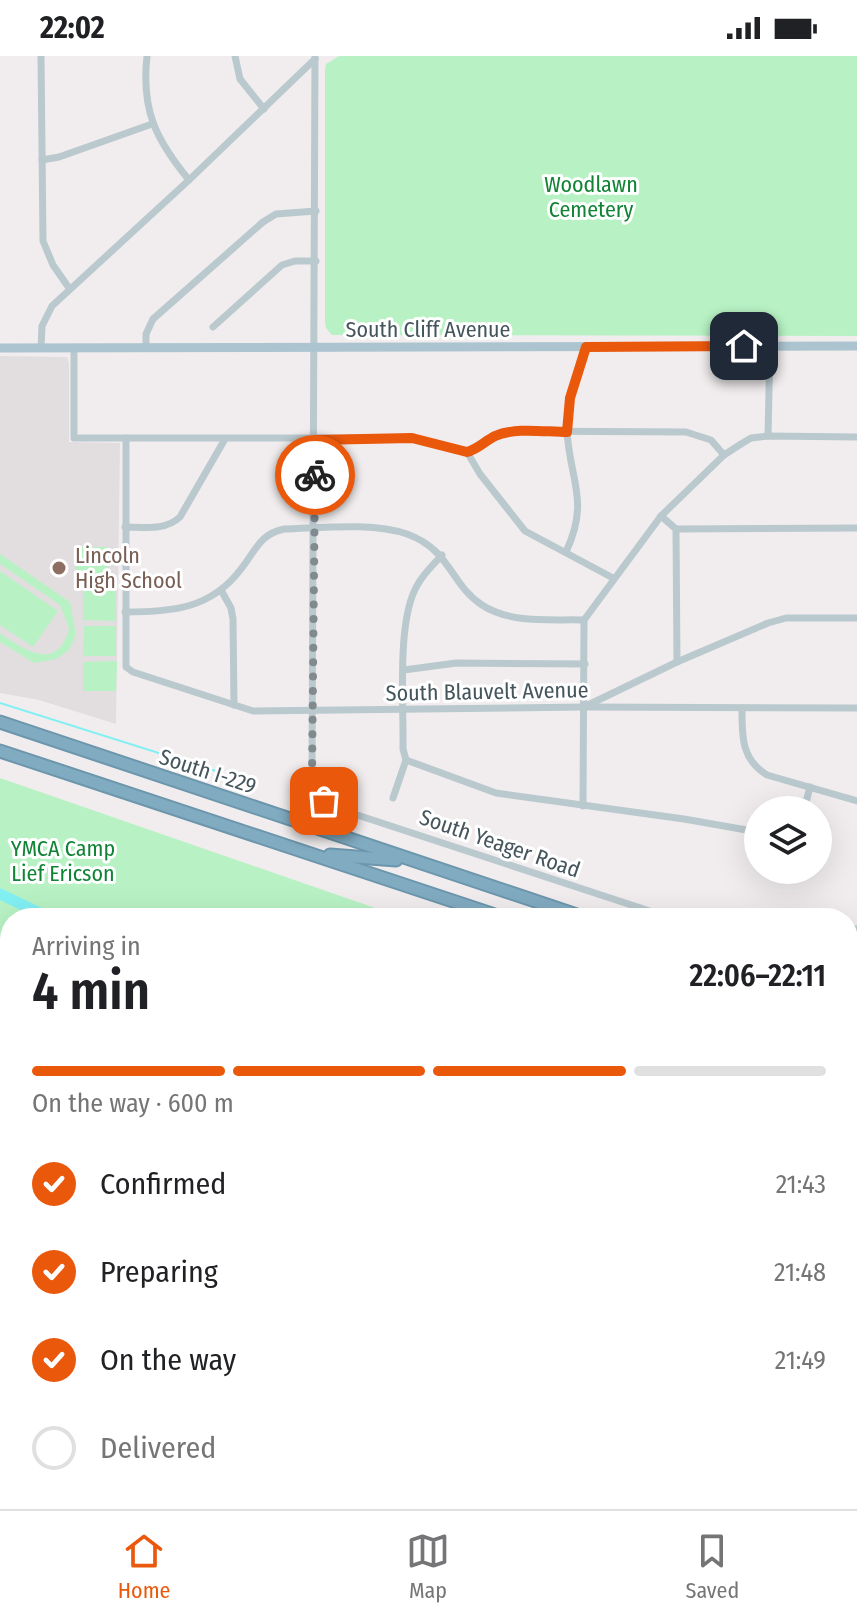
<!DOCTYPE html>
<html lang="en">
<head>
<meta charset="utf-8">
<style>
	:root { --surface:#fff; --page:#f6f6f6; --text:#202124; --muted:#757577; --line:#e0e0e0; --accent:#ea580c }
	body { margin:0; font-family:"Fira Sans Condensed",sans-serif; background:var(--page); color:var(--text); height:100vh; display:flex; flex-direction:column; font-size:30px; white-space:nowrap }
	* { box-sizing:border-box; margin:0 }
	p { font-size:26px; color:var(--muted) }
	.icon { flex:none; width:44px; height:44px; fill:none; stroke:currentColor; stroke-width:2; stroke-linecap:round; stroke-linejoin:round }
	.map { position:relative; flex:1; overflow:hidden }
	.panel { position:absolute; left:0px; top:852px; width:858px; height:602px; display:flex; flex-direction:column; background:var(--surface); border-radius:32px 32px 0 0; box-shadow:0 8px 32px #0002 }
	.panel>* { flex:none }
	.controls { position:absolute; left:744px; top:740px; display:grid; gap:16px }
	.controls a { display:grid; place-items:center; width:88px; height:88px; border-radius:50%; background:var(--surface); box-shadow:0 8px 32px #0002; font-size:40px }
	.pin { position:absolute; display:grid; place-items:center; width:68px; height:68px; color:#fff; margin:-34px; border-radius:16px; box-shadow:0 4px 12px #0006 }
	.courier { position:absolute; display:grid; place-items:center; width:80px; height:80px; margin:-40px; border:6px solid #ea580c; border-radius:50%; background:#fff; color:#222; box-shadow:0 2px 10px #0007 }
	.summary em { font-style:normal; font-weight:600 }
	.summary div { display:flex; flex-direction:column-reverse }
	.summary { display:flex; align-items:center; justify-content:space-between; height:136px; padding:0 32px }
	h1 { font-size:52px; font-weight:600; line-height:60px }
	.bar { display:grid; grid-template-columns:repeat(4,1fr); gap:12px 8px; align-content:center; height:96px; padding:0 32px }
	.bar i { height:10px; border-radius:6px; background:var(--line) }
	.bar .on { background:var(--accent) }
	.bar p { grid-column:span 4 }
	ol { padding:0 32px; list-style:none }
	li { display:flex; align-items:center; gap:24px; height:88px }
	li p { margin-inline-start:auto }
	li .icon { padding:8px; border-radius:50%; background:var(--accent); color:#fff; stroke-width:4 }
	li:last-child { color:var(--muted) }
	li i { width:44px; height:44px; border:4px solid var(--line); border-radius:50% }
	.status { display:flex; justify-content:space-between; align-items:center; height:56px; padding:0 40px; background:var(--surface); direction:ltr }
	.status svg { height:22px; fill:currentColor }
	.tabs { display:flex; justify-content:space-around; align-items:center; height:112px; border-top:2px solid var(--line); background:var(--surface); font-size:22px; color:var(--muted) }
	.tabs a { display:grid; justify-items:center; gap:4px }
	.tabs .on { color:var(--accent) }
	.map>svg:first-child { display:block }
	.commercial { fill:#fdf2e5 }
	.education { fill:#e2dee0 }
	.green { fill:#b8f2c4 }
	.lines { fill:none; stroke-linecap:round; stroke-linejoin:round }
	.stream { stroke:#82eff2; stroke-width:2 }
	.river { stroke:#82eff2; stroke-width:11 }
	.highway-casing { stroke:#6c96ac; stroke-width:15 }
	.minor { stroke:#bac9ce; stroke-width:7 }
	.major { stroke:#abc4cf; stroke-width:9 }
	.highway { stroke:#81abc1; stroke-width:11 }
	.rail-casing { stroke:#afb4b9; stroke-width:5 }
	.rail { stroke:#fff; stroke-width:2; stroke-dasharray:6; stroke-linecap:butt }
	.done { stroke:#818a8f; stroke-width:8; stroke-dasharray:0 14.4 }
	.route { stroke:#ea580c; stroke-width:10 }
	.education-dot { fill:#8d6e63; stroke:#fff; stroke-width:3 }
	.labels { text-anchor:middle; stroke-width:6; stroke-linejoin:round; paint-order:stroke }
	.park-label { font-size:22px; fill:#108335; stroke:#fff }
	.street-label { font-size:22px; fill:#44555c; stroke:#fff }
	.education-label { font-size:22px; fill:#785e54; stroke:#fff; text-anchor:start }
</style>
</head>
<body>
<div class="status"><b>22:02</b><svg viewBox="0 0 49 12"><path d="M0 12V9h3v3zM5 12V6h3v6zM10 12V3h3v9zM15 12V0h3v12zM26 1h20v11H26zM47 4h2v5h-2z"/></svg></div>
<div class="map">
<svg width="857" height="1453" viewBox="0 0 857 1453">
	<rect width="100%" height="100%" fill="#f1edee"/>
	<polygon class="commercial" points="848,1181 857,1184 857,1315 848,1315"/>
	<polygon class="education" points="0,300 67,301 69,307 69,386 120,387 116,668 39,644 0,637"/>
	<g class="green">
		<polygon points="339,0 857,0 857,280 332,279 326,272 325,266 325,13 326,8"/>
		<rect x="75" y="491" width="33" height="30"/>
		<path d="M 0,498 L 70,546 L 76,579 L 69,594 L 56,603 L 34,607 L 0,586 L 0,577 C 24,594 58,617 69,572 L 60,549 L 0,508 Z"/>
		<polygon points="0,515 58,555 33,591 0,569"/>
		<polygon points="83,535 116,535 116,565 83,564"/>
		<polygon points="84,570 116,570 116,600 83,600"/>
		<polygon points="117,605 116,635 83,635 83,606"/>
		<polygon points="0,722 404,862 10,862 10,1222 0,1214"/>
		<polygon points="848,1315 857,1315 857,1453 635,1453 613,1444 848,1444"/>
	</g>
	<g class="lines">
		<polyline class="stream" points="0,647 219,716"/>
		<g class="river">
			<polyline points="0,838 50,862"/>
			<polyline points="848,1387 857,1387"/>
		</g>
		<g class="highway-casing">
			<g id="highway">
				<polyline points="0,666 586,862"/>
				<polyline points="0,695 504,862"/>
				<polyline points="330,799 396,804"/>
				<polyline points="848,905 857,904"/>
				<polyline points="848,953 857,956"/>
				<polyline points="848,978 857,981"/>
				<polyline points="848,1147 857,1150"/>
				<polyline points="848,1155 857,1158"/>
			</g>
		</g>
		<g class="minor">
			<polyline points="41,0 43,185 53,209 69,232"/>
			<path d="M 147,0 C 141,54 156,84 189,124"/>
			<polyline points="235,0 240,23 264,53"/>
			<path d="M 315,0 L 312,722 C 315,736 323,746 336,752 L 671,862"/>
			<polyline points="42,104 59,101 152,68"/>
			<polyline points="213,271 282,209 295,205 316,205"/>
			<polyline points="41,292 42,270 52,250 189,124 315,3"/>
			<path d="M 74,292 L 74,382 L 412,382 L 467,396 C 482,392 494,380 510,375 L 686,376 L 711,384 L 724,399"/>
			<polyline points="146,292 146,278 153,263 263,166 276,158 316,155"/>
			<polyline points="768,380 770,290"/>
			<polyline points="126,382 126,611 133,616 253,655 585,651 857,652"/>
			<polyline points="467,396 480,418 525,475 613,522"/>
			<polyline points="661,460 676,473 677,606"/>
			<path d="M 125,471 C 145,471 165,475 180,461 L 225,383"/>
			<polyline points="676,473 857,472"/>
			<path d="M 566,496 C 590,444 570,426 567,375 C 566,345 578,319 586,291"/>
			<polyline points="221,534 231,552 233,563 234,649"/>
			<path d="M 125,556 C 172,556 211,553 241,513 C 256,494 260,478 284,473 C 321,472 372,466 407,478 C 451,494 450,528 482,549 C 511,568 551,563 584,564"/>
			<polyline points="584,564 661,460 724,399 741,388 751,382 768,380 857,381"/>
			<polyline points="404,614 456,607 585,608"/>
			<polyline points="586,650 677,606 768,567 786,562 857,562"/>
			<path d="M 742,652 C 742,680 741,703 767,719 L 857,745"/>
			<polyline points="406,704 496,737 684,763 758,776"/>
			<path d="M 393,742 L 406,704 L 403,693 C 404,650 396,563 418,528 C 424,517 434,508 442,499"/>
			<polyline points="583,750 584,564"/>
			<polyline points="804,754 810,731"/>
			<polyline points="848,873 857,873"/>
			<polyline points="0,1290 10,1298"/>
			<polyline points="0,1398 10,1400"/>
			<polyline points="307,1453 307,1444"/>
			<polyline points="411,1453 411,1444"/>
			<polyline points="580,1453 580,1444"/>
		</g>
		<g class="major">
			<polyline points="0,292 857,290"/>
			<polyline points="582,1444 607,1453"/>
			<polyline points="168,1453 180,1444"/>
		</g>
		<use href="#highway" class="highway"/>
		<g class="rail-casing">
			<g id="rail">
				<polyline points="703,1444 737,1453"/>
				<polyline points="120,1453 129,1444"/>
			</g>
		</g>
		<use href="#rail" class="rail"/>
	</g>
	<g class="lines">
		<polyline class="done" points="315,419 312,722 324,745"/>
		<path class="route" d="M 315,419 L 315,384 L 412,382 L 467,396 C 478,393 485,385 495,380 C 516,371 545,376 567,376 L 570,342 L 586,291 L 744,290"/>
	</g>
	<circle class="education-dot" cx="59" cy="512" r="8"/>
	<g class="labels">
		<g class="park-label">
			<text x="591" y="136">Woodlawn<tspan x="591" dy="25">Cemetery</tspan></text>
			<text x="63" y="800">YMCA Camp<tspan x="63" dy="25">Lief Ericson</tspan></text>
		</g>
		<g class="street-label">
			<text x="428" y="281">South Cliff Avenue</text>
			<text transform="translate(487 635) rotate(-1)" y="8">South Blauvelt Avenue</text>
			<text transform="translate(208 715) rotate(18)" y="8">South I-229</text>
			<text transform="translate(500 787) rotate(19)" y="8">South Yeager Road</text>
		</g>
		<g class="education-label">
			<text x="75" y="507">Lincoln<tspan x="75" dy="25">High School</tspan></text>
		</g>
	</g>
</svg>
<div class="controls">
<a><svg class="icon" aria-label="layers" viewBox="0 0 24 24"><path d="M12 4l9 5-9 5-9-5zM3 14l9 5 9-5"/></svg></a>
</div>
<div class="pin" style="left:324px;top:745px;background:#ea580c"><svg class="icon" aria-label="bag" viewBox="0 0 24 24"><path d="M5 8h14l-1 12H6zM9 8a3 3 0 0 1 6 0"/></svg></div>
<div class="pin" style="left:744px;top:290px;background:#1f2937"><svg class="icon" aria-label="home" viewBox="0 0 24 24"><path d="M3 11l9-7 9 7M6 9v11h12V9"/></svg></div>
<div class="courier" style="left:315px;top:419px"><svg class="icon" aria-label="bike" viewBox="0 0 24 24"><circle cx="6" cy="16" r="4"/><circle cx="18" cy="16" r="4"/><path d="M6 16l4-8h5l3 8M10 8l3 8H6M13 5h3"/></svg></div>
<section class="panel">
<div class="summary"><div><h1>4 min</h1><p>Arriving in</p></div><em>22:06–22:11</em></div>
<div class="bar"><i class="on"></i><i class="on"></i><i class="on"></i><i></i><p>On the way · 600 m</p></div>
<ol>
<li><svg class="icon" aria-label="check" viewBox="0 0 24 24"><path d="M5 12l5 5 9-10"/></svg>Confirmed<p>21:43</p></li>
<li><svg class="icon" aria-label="check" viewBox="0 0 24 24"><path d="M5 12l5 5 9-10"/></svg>Preparing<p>21:48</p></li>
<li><svg class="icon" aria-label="check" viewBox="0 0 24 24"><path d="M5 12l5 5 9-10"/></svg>On the way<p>21:49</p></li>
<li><i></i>Delivered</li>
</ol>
</section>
</div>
<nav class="tabs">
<a class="on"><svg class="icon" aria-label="home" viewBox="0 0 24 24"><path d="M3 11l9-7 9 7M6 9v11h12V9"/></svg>Home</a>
<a><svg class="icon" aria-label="map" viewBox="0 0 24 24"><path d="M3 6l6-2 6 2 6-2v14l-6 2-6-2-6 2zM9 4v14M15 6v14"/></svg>Map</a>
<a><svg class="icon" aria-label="saved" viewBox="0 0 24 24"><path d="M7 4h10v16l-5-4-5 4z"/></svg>Saved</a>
</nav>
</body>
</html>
